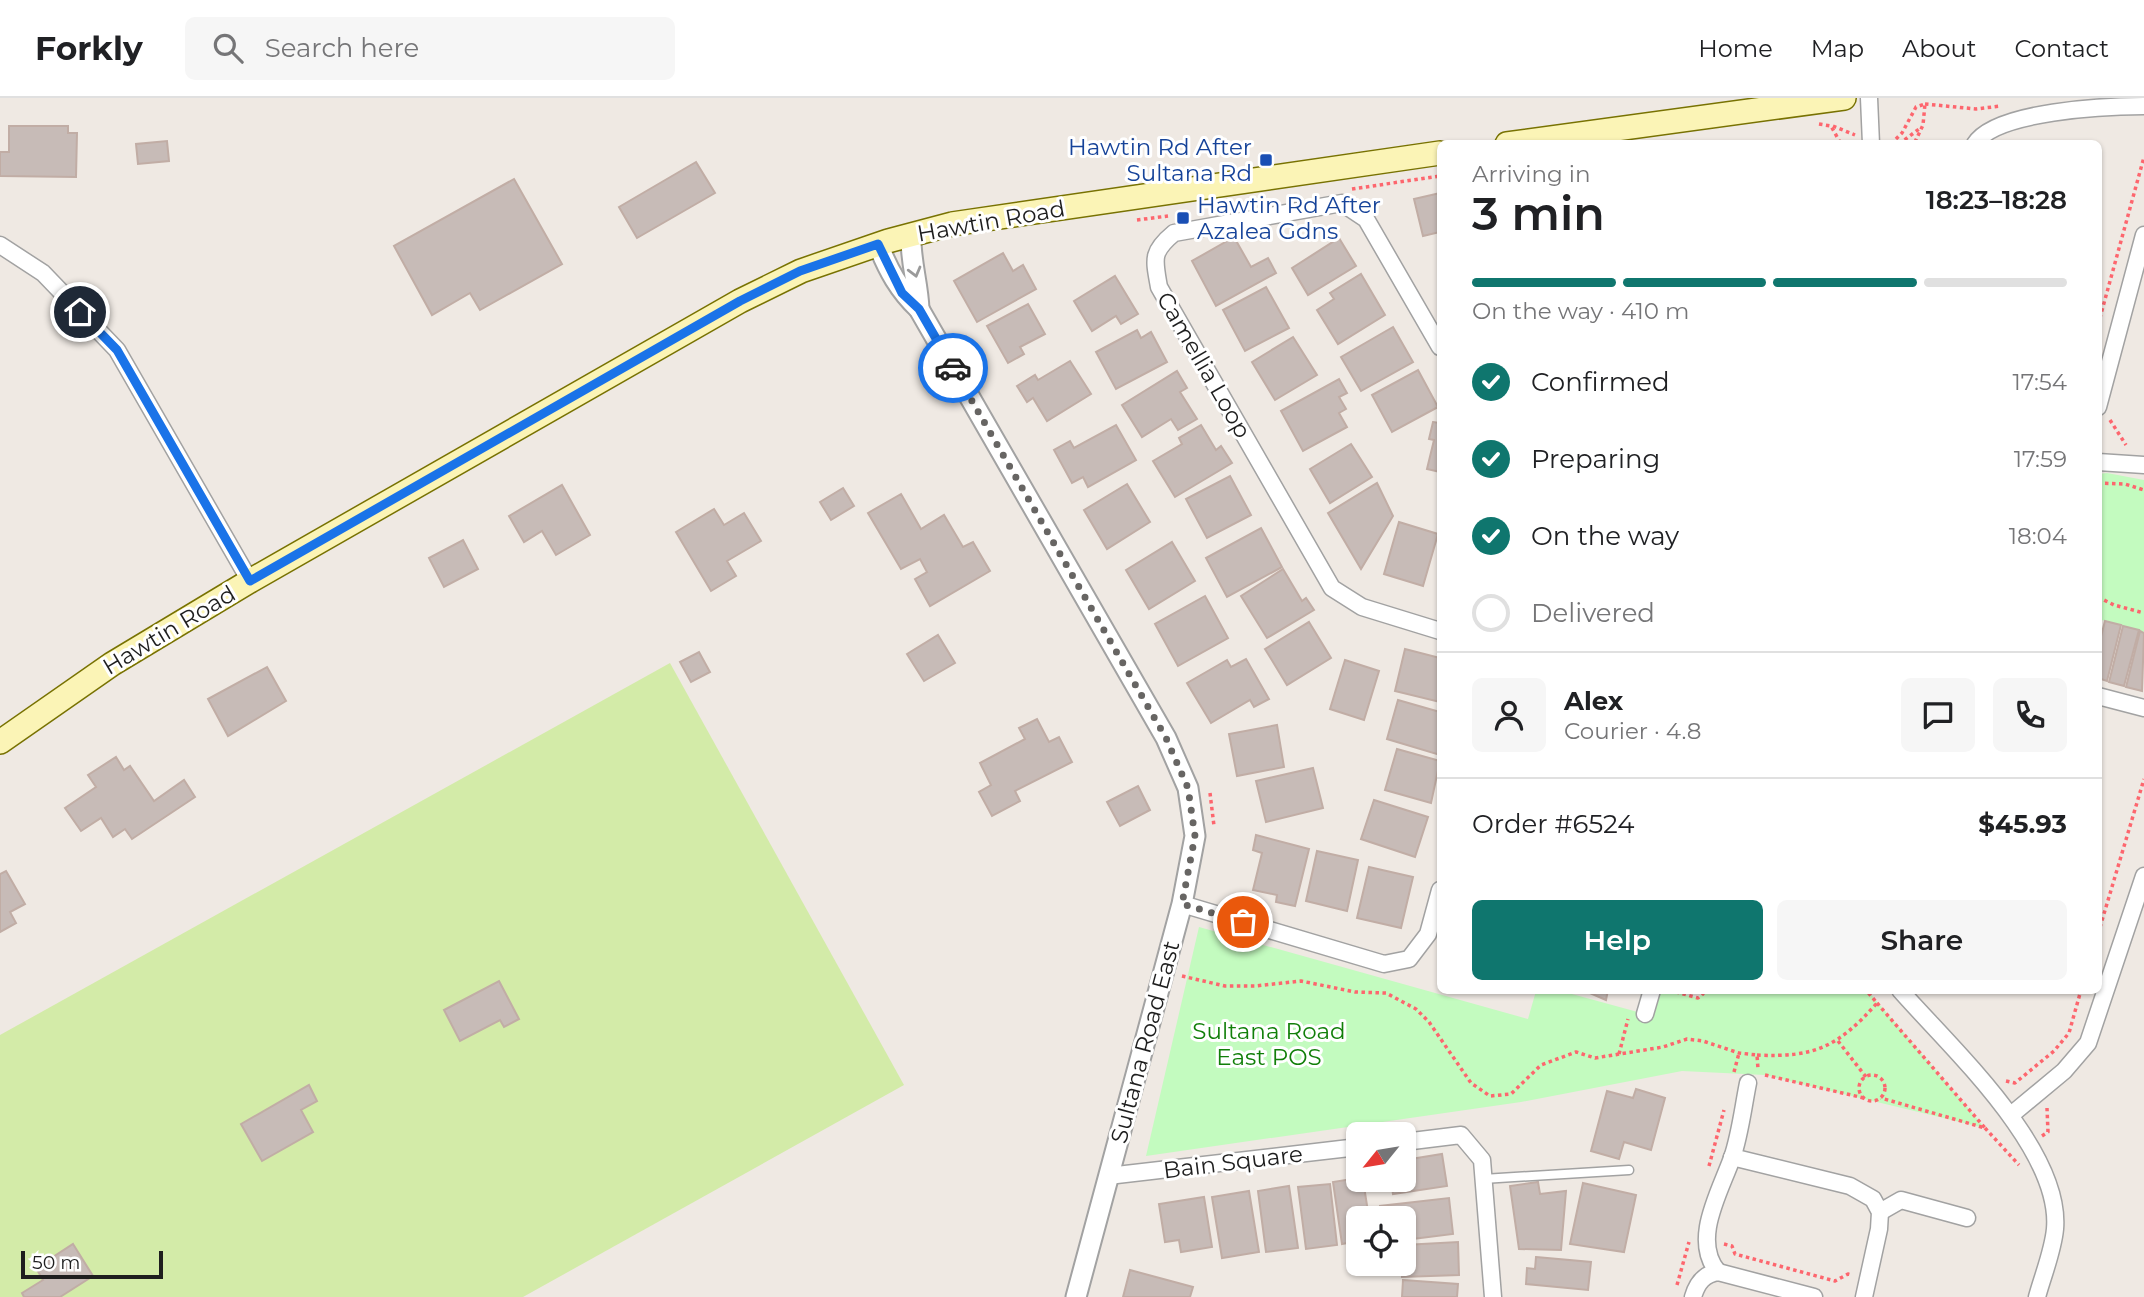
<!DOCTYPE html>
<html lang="en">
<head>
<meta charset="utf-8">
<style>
	:root { --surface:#fff; --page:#f6f6f6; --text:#202124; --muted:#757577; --line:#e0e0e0; --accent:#0f766e }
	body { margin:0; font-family:Montserrat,sans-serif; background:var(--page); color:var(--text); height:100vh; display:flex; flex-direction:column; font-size:26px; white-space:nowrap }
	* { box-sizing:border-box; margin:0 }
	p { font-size:23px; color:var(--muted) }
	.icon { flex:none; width:38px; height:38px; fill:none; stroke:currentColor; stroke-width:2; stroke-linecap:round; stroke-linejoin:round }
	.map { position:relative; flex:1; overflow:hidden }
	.details { position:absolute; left:1437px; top:42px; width:665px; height:854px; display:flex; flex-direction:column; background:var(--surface); border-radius:10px; box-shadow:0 2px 5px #0004 }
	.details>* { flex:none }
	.needle { width:46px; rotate:240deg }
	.tools { position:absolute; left:1346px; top:1024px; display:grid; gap:14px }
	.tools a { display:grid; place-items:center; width:70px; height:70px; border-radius:10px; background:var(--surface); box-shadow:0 2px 5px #0004; font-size:35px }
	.scale { position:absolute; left:21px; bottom:18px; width:142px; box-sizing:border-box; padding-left:7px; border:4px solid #1e1e1e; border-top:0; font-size:19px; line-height:24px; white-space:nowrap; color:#1e1e1e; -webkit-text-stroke:5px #fff; paint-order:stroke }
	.pin { position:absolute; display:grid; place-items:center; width:60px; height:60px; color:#fff; margin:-30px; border:4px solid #fff; border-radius:50%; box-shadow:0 2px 7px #0007 }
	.courier { position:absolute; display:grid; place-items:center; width:70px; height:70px; margin:-35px; border:5px solid #1a73e8; border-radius:50%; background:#fff; color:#222; box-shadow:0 2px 9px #0007 }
	.headline em { font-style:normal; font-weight:600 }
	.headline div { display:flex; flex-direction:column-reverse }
	.headline { display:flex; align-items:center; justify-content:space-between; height:119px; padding:0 35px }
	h1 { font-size:46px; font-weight:600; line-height:52px }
	.bar { display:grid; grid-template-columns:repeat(4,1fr); gap:10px 7px; align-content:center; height:84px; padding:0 35px }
	.bar i { height:9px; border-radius:5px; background:var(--line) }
	.bar .active { background:var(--accent) }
	.bar p { grid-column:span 4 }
	.line { display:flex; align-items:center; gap:18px; padding:0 35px; border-top:2px solid var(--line) }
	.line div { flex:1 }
	.round { display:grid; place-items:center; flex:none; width:74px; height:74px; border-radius:10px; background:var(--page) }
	ol { padding:0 35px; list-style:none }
	li { display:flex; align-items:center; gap:21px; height:77px }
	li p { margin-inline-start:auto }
	li .icon { padding:7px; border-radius:50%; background:var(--accent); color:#fff; stroke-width:4 }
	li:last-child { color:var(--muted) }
	li i { width:38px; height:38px; border:4px solid var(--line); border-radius:50% }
	.button { display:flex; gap:14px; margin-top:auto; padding:14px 35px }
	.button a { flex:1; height:80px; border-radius:10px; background:var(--accent); color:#fff; font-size:28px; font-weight:600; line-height:80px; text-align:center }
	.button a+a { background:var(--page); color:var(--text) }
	header { display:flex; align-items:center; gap:42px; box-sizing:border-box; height:98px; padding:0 35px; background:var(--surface); border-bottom:2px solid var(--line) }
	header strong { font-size:33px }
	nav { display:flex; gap:38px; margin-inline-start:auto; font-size:24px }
	.search { width:490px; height:63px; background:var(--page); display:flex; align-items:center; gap:18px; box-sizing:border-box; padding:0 24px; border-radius:10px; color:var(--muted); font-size:26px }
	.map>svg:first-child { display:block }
	.grass { fill:#d3eba8 }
	.park { fill:#c3fbbf }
	.building { fill:#c7bbb7; stroke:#c1ada5; stroke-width:2 }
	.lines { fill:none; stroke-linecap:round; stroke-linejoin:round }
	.service-casing { stroke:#a2a2a2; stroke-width:11 }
	.minor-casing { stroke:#a2a2a2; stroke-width:19 }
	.tertiary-casing { stroke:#a2a2a2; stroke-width:23 }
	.secondary-casing { stroke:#787202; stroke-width:26 }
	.path { stroke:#fd666e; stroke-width:3.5; stroke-dasharray:3.5 3.5; stroke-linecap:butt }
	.service { stroke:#fff; stroke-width:8 }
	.minor { stroke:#fff; stroke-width:16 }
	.tertiary { stroke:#fff; stroke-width:19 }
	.secondary { stroke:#fbf4b6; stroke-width:23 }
	.oneway { stroke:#9a9a9a }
	.done { stroke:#676563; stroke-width:7; stroke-dasharray:0 12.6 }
	.route { stroke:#1a73e8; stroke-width:9 }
	.transit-dot { fill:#1a4fb4; stroke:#fff; stroke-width:2.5 }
	.labels { text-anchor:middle; stroke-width:6; stroke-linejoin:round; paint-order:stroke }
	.transit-label { font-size:23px; fill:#164399; stroke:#fff; text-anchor:end }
	.street-label { font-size:23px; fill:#1e1e1e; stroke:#fff }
	.park-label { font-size:23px; fill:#117f09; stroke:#fff }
</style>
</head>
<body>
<header>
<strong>Forkly</strong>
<div class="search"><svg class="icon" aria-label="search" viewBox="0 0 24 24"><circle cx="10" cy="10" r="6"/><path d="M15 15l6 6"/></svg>Search here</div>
<nav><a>Home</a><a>Map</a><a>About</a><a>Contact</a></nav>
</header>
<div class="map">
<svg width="2144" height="1199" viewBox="0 0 2144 1199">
	<rect width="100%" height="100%" fill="#efe9e3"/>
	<polygon class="grass" points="670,565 904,987 523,1199 0,1199 0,937"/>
	<g class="park">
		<polygon points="2107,375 2144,382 2144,534 2098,521 2098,376"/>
		<polygon points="1199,829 1528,921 1536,893 1561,893 1645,916 1652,893 1669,893 1698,900 1702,896 1697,893 1868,893 1985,1030 1765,977 1682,973 1521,1004 1146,1058"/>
	</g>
	<g class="building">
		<polygon points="9,28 68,28 68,35 77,35 76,79 0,78 0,54 9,54"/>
		<polygon points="167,43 169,63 138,66 136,46"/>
		<polygon points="696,64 715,95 637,140 619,109"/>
		<polygon points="514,81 562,166 480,212 470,195 432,217 394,148"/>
		<polygon points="1440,95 1440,134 1423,138 1414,101"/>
		<polygon points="1234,139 1251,169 1268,160 1276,175 1216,208 1192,163"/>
		<polygon points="1339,140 1356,168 1308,197 1292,170"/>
		<polygon points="1003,155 1013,173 1023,167 1036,191 977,224 954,183"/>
		<polygon points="1361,176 1385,217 1338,246 1317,212 1334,201 1330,195"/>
		<polygon points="1115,178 1138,216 1121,226 1116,218 1092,233 1074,203"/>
		<polygon points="1266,189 1289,230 1245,253 1223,212"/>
		<polygon points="1028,206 1045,236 1020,249 1024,256 1008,265 987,228"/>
		<polygon points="1393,229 1413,264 1361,293 1341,259"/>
		<polygon points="1137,232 1141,240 1151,234 1167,264 1116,291 1096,254"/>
		<polygon points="1293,239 1317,277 1275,302 1252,264"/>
		<polygon points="1070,263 1091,296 1047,323 1033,300 1027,304 1017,288 1035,277 1038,282"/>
		<polygon points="1418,272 1438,309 1392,334 1372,297"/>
		<polygon points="1177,273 1187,290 1180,294 1197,321 1178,332 1171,321 1142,339 1122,307"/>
		<polygon points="1339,281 1347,295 1339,299 1346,311 1339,315 1347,329 1303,353 1281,313"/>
		<polygon points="1433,324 1440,325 1440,374 1427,371 1434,342 1429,341"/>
		<polygon points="1116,327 1136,362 1088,389 1083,379 1072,385 1054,352 1070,343 1074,350"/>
		<polygon points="1201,327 1216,352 1221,348 1232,365 1175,399 1153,363 1182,346 1179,340"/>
		<polygon points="1351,346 1372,379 1330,405 1310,371"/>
		<polygon points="1230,378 1251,417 1207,440 1186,401"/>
		<polygon points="1377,385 1393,418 1361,471 1328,415"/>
		<polygon points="1127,386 1150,424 1107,451 1084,412"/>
		<polygon points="562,387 590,437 556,457 542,433 524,444 509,418"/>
		<polygon points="843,390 854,408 831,422 820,404"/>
		<polygon points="901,396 921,431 944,417 963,449 973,444 990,473 930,508 915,481 927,474 920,461 901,471 868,415"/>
		<polygon points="714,411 724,427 744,415 761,443 727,463 736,478 711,493 676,434"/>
		<polygon points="1399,424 1438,436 1423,488 1384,476"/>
		<polygon points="1261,430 1282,469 1227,499 1206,460"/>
		<polygon points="463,442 478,471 444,489 429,460"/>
		<polygon points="1172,444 1195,483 1149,511 1126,472"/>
		<polygon points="1283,471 1302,503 1306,500 1314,512 1267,540 1241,498"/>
		<polygon points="1205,498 1228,540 1178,568 1155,526"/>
		<polygon points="2105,523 2121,527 2107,583 2098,580 2098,550"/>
		<polygon points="1309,524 1331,560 1287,587 1265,551"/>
		<polygon points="2123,528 2139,532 2124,588 2109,584"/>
		<polygon points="2140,533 2144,535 2142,593 2126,589"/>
		<polygon points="938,537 955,565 924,583 907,556"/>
		<polygon points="1405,551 1440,560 1440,604 1395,593"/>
		<polygon points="699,554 710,574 691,584 680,564"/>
		<polygon points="1246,561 1269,601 1254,609 1250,602 1211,625 1187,585 1227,562 1231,569"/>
		<polygon points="1345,562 1379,573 1364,622 1330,611"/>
		<polygon points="267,569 286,603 228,638 208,601"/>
		<polygon points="1398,602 1440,614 1440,657 1387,641"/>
		<polygon points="1037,621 1049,644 1059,639 1072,664 1015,693 1020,703 992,718 979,694 991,687 980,665 1025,641 1019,630"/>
		<polygon points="1277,627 1284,669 1237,678 1229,636"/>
		<polygon points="1397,651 1440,663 1431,705 1385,692"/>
		<polygon points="116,659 124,672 130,668 154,703 184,682 195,699 132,741 125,731 113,739 101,720 81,733 65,710 96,689 88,677"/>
		<polygon points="1313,670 1323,710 1266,724 1256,683"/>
		<polygon points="1138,688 1150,712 1120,728 1107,704"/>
		<polygon points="1374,702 1428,719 1415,759 1361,741"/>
		<polygon points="1256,737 1309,751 1295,808 1276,804 1277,797 1253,792 1262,755 1253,752"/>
		<polygon points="1317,753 1358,762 1347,813 1306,803"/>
		<polygon points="1369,769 1413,779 1401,830 1357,820"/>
		<polygon points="6,773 25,806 10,814 16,825 0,834 0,776"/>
		<polygon points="499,883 519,921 504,929 500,922 460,943 444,912"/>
		<polygon points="1583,892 1608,892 1606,902"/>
		<polygon points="309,987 317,1003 301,1012 313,1034 262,1063 241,1026"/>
		<polygon points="1636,991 1665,1000 1651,1052 1624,1044 1619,1061 1591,1053 1607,993 1633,1000"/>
		<polygon points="1442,1056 1447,1088 1393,1096 1391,1082 1404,1082 1404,1062"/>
		<polygon points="1358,1080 1363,1082 1369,1120 1358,1120 1358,1143 1342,1146 1333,1084"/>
		<polygon points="1538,1084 1540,1096 1566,1093 1561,1152 1519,1151 1510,1088"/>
		<polygon points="1583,1085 1636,1097 1624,1154 1570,1146"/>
		<polygon points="1330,1086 1337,1147 1306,1151 1298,1089"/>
		<polygon points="1289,1088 1298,1150 1266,1154 1258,1093"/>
		<polygon points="1249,1093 1259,1154 1222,1160 1212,1099"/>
		<polygon points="1204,1099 1212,1149 1181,1154 1179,1142 1165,1144 1159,1106"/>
		<polygon points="1449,1100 1453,1136 1404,1142 1404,1120 1381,1120 1380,1108"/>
		<polygon points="1458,1144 1459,1177 1402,1179 1404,1147"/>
		<polygon points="73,1146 93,1178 60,1199 24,1199 22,1195 43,1182 36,1170"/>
		<polygon points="1536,1159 1591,1164 1588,1192 1526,1186 1527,1170 1535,1171"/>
		<polygon points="1130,1172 1193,1189 1190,1199 1123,1199"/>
		<polygon points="1403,1182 1458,1186 1457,1199 1402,1199"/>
	</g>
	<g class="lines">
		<g class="service-casing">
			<polyline id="service" points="1483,1081 1629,1072"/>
		</g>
		<g class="minor-casing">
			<g id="minor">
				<polyline points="1869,0 1871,46"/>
				<path d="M 1975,46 C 1995,13 2107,8 2144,8"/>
				<polyline points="0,147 43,175 117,252 250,483"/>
				<path d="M 1440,249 L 1366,121 L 1342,105 L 1174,135 C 1151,154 1154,161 1159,189 L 1332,490 L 1362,509 L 1440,533"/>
				<polyline points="2098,309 2144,137"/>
				<polyline points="2098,364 2144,367"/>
				<polyline points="2098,598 2144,610"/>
				<polyline points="1182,806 1384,866 1409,861 1428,836 1440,792"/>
				<path d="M 1900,892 C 1950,949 2062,1051 2055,1131 C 2053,1153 2043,1177 2037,1199"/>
				<polyline points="1645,916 1652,892"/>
				<polyline points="2011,1017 2064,973 2088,945 2144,778"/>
				<polyline points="1404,1044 1461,1037 1482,1062 1493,1199"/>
				<polyline points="1732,1059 1850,1088 1873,1101 1880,1114 1879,1131 1864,1199"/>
				<polyline points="1108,1078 1358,1049"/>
				<polyline points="1880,1114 1901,1102 1967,1120"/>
				<path d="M 1718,1174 C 1691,1142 1720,1094 1732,1060 C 1740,1037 1743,1010 1748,985"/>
				<path d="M 1693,1199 C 1697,1185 1704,1176 1718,1174 L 1814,1199"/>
			</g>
		</g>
		<g class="tertiary-casing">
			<g id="tertiary">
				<path d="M 911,137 C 910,162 918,185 919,211"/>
				<path d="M 878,146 C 888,172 899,192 919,211 L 1166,640 L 1188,690 L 1195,738 L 1182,806 L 1076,1199"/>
			</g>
		</g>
		<g class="secondary-casing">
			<g id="secondary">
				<polyline points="1507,46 1844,0"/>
				<polyline points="0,644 112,566 250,483 740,203 801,173 888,143 952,126 1440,55"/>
			</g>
		</g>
		<g class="path">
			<polyline points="1925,6 1976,11 2001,8"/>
			<polyline points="1819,26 1831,28 1841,46"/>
			<polyline points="1833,28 1855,37"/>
			<polyline points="1891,46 1902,35 1916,9 1925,6 1923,27 1914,46"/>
			<polyline points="1899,46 1919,31"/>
			<polyline points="1352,91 1440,78"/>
			<polyline points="1137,122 1168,118"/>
			<polyline points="2098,227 2144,59"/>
			<polyline points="2110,322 2126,347"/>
			<polyline points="2098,385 2125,386 2144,392"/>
			<polyline points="2098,499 2114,507 2144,515"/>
			<polyline points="1210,695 1214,728"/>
			<polyline points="2098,836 2144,681"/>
			<polyline points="1182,878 1225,888 1255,888 1301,883 1355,894 1386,895 1416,911 1429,924 1471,985 1490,998 1511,996 1541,967 1576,954 1595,960 1663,949 1687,941 1703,943 1739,955 1757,957 1758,971"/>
			<polyline points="1669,892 1698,900 1703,896 1700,892"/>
			<polyline points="1877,905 1985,1030 1881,1000"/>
			<polyline points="1838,943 1866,979"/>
			<polyline points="1619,956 1628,921"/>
			<path d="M 1757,957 C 1815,960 1839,948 1877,905 L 1866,892"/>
			<polyline points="1734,974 1739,955"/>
			<circle cx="1872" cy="990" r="13"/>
			<polyline points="1765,977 1864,1000"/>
			<polyline points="2006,983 2015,985 2054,953 2069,935 2081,892"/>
			<polyline points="1985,1030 2019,1067"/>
			<polyline points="2042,1038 2048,1034 2047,1010"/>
			<polyline points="1709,1068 1724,1012"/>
			<polyline points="1724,1146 1732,1148 1735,1156 1835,1183 1848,1176 1852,1177"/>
			<polyline points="1677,1187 1689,1144"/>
		</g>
		<use href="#service" class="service"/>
		<use href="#minor" class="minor"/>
		<use href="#tertiary" class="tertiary"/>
		<use href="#secondary" class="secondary"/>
	</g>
	<defs><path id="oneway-chevron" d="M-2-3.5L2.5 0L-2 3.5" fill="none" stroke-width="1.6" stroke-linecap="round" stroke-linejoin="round" transform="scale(1.75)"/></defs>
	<use class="oneway" href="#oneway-chevron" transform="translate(915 174) rotate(75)"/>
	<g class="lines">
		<polyline class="done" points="953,270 1166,640 1188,690 1195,738 1182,806 1243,824"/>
		<polyline class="route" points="80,214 117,252 250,483 740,203 800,173 878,146 902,195 919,211 953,270"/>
	</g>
	<g class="transit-dot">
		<rect x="1259" y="55" width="14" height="14" rx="3.5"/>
		<rect x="1176" y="113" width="14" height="14" rx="3.5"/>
	</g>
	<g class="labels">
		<g class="transit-label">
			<text x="1252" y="57">Hawtin Rd After<tspan x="1252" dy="26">Sultana Rd</tspan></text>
			<text x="1197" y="115" text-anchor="start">Hawtin Rd After<tspan x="1197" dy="26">Azalea Gdns</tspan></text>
		</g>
		<g class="street-label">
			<text transform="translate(991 123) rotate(-10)" y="8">Hawtin Road</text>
			<text transform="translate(1204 267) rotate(60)" y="8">Camellia Loop</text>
			<text transform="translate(169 532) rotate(-31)" y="8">Hawtin Road</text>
			<text transform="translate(1145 944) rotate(-75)" y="8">Sultana Road East</text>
			<text transform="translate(1233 1064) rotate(-7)" y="8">Bain Square</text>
		</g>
		<g class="park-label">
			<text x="1269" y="941">Sultana Road<tspan x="1269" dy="26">East POS</tspan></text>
		</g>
	</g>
</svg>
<div class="tools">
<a><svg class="needle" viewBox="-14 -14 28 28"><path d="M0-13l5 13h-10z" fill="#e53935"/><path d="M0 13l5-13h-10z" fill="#757577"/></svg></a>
<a><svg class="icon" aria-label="locate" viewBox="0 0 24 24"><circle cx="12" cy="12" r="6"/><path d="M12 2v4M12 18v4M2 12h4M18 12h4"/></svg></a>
</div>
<div class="scale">50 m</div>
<div class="pin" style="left:1243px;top:824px;background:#ea580c"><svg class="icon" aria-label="bag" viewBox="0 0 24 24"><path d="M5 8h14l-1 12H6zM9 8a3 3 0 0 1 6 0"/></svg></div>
<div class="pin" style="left:80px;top:214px;background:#1f2937"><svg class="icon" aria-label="home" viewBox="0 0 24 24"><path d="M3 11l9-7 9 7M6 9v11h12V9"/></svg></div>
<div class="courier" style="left:953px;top:270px"><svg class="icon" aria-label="car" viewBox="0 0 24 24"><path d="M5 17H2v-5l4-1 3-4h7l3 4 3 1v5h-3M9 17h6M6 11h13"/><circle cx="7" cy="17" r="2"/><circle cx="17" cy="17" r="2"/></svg></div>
<section class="details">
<div class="headline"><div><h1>3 min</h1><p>Arriving in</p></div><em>18:23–18:28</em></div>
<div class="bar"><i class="active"></i><i class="active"></i><i class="active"></i><i></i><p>On the way · 410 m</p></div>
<ol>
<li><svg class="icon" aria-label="check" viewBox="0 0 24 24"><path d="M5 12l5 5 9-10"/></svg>Confirmed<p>17:54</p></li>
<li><svg class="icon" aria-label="check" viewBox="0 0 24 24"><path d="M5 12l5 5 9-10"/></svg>Preparing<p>17:59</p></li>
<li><svg class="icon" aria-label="check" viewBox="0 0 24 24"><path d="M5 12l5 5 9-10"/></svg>On the way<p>18:04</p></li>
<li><i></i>Delivered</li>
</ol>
<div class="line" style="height:126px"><a class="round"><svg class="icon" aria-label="person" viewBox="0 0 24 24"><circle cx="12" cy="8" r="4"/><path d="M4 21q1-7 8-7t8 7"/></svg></a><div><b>Alex</b><p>Courier · 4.8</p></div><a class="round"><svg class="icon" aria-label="chat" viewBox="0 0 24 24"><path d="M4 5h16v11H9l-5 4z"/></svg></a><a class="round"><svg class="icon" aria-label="phone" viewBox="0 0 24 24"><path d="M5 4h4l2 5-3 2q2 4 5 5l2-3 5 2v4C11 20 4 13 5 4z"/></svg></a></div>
<div class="line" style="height:91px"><div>Order #6524</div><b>$45.93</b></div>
<div class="button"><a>Help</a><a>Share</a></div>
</section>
</div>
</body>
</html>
